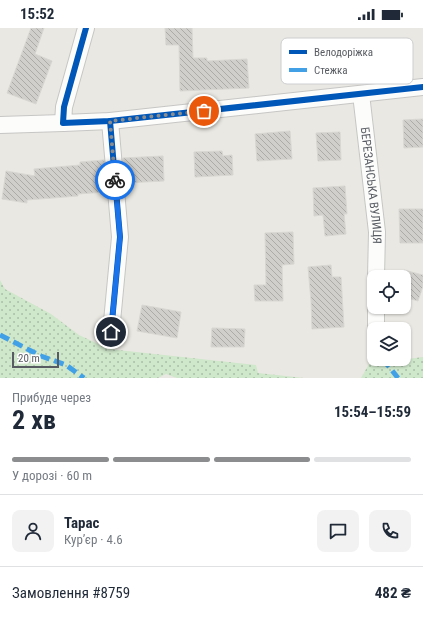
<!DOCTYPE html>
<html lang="uk">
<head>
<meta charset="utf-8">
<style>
	:root { --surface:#fff; --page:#f2f2f3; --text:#1f2937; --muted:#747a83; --line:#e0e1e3; --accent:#8b8d8f }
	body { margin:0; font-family:"Roboto Condensed",sans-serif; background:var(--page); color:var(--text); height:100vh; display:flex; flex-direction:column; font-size:15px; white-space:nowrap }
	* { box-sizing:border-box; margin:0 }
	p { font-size:13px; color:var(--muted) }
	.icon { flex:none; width:22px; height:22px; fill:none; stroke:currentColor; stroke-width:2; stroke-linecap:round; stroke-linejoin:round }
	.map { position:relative; height:350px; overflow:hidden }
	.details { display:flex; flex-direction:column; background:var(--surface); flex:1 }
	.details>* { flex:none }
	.tools { position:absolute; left:367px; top:242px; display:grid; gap:8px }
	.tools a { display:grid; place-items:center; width:44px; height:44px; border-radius:8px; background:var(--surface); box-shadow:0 1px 3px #0004; font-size:20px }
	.scale { position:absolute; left:12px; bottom:10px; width:47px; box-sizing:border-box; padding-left:4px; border:2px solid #585c62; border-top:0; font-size:11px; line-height:14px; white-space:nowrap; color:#585c62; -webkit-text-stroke:3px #fff; paint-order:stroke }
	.pin { position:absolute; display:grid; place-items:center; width:34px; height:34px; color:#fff; margin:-17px; border:2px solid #fff; border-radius:50%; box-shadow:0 1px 4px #0007 }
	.courier { position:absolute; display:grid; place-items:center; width:40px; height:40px; margin:-20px; border:3px solid #1a73e8; border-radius:50%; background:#fff; color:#222; box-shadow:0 1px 5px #0007 }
	.headline em { font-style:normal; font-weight:700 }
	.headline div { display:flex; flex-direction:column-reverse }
	.headline { display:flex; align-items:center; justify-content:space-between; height:68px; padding:0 12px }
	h1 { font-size:26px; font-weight:700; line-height:30px }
	.bar { display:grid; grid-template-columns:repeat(4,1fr); gap:6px 4px; align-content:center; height:48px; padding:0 12px }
	.bar i { height:5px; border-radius:3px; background:var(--line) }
	.bar .current { background:var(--accent) }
	.bar p { grid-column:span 4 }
	.line { display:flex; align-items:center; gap:10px; padding:0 12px; border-top:1px solid var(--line) }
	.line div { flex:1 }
	.round { display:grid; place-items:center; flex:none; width:42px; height:42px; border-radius:8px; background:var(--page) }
	.status { display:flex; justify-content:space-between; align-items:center; height:28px; padding:0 20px; background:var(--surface); direction:ltr }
	.status svg { height:11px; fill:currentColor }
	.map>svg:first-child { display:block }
	.grass { fill:url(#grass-dots) }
	.building { fill:url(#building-back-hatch); stroke:#d9d7d2 }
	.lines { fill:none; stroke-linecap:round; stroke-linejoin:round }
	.minor-casing { stroke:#c6c6c5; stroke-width:18 }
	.minor { stroke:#fcfcfb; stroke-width:16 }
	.quiet { stroke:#42a1e6; stroke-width:5; stroke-dasharray:10 5; stroke-linecap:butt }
	.cycleway-casing { stroke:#fff; stroke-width:8 }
	.cycleway { stroke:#0057b8; stroke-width:6 }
	.done { stroke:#8b8d8f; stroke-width:4; stroke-dasharray:0 7.2 }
	.route { stroke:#1a73e8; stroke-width:5 }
	.labels { text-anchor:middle; stroke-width:3.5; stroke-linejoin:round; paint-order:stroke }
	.street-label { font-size:12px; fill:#585c62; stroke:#fff }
	.key { fill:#fff; stroke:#cdced0; stroke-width:1 }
	.key-label { font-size:11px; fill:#585c62 }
</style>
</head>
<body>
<div class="status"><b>15:52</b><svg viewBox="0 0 49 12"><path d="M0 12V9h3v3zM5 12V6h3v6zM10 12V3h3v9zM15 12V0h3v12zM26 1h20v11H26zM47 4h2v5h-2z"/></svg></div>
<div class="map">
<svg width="423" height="350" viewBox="0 0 423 350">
	<defs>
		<pattern id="grass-dots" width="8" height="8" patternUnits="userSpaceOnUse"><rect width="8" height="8" fill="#cfe7cb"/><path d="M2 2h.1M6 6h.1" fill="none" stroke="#abbea8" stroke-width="1.8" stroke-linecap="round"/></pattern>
		<pattern id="building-back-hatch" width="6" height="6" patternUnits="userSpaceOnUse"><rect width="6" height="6" fill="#d0cfcb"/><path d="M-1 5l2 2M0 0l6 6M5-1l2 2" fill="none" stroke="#acaba8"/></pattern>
	</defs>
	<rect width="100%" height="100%" fill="#eae8e2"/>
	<g class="grass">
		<polygon points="0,252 5,261 51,286 79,307 109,321 256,337 258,345 304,350 177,350 166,346 158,350 0,350"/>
		<polygon points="423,329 423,350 361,350 369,336"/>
	</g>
	<g class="building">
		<polygon points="31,0 44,0 35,26 52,33 36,76 7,65"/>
		<polygon points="165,0 192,0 193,30 207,30 207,33 247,31 249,60 180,63 179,17 166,17"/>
		<polygon points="423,91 423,119 404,120 403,92"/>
		<polygon points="290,103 292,131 257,133 255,106"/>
		<polygon points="340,104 341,132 318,133 316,105"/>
		<polygon points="222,123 223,128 232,127 233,147 195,149 194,124"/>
		<polygon points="163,128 164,153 125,155 123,130"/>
		<polygon points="104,132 106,156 104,156 105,164 78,166 78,168 27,172 27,175 2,171 6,143 35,148 34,141 80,137 80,134"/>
		<polygon points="345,158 347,186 344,186 346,206 325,208 323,187 314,188 313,160"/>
		<polygon points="399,181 423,181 423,215 400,215"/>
		<polygon points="293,204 294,236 282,237 283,273 255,273 254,257 266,257 265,205"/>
		<polygon points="331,237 332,249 341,249 344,299 312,301 311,273 308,239"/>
		<polygon points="404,242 423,247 423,258 418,273 404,269"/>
		<polygon points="142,277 181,284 177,310 137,303"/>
		<polygon points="212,300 245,301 244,319 211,319"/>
	</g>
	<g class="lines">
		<g class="minor-casing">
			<g id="minor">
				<polyline points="86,0 64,79 63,95 110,93 423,59"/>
				<path id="s1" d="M 361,66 L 377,204 L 376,249"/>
				<polyline points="110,93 120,209 111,304"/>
				<polyline points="0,97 63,95"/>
				<polyline points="376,301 376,279"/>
			</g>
		</g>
		<use href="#minor" class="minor"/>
		<g class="quiet">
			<polyline points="0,307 41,328 66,337 84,350"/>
			<polyline points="383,331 398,350"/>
		</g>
		<g class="cycleway-casing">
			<g id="cycleway">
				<polyline points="86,0 64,79 63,95 110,93 423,59"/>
				<polyline points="110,93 120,209 111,304"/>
			</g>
		</g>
		<use href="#cycleway" class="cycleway"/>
	</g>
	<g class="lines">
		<polyline class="done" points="115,152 110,93 204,83"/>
		<polyline class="route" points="111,304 120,209 115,152"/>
	</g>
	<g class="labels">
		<g class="street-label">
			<text dy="4" stroke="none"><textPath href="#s1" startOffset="92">БЕРЕЗАНСЬКА ВУЛИЦЯ</textPath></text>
		</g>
	</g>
	<rect x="281" y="10" width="132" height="46" rx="6" class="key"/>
	<rect x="289" y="22" width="18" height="4" fill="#0057b8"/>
	<rect x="289" y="40" width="18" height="4" fill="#42a1e6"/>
	<g class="key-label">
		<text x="314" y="28">Велодоріжка</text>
		<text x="314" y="46">Стежка</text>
	</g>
</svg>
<div class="tools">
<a><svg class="icon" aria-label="locate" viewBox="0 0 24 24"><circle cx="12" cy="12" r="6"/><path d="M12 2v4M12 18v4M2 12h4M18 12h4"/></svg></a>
<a><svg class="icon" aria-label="layers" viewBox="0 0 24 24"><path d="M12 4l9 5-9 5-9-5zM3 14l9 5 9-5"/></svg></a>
</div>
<div class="scale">20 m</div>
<div class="pin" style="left:204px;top:83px;background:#ea580c"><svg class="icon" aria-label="bag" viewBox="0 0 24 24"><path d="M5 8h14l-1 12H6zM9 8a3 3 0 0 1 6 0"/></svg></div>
<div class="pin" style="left:111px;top:304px;background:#1f2937"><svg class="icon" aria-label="home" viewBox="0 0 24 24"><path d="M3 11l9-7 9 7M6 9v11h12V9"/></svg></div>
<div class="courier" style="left:115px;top:152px"><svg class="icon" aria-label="bike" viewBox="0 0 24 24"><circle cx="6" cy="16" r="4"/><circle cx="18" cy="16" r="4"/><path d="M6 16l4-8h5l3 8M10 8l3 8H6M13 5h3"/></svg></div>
</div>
<section class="details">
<div class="headline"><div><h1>2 хв</h1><p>Прибуде через</p></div><em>15:54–15:59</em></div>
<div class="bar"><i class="current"></i><i class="current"></i><i class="current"></i><i></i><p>У дорозі · 60 m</p></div>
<div class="line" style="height:72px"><a class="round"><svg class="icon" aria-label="person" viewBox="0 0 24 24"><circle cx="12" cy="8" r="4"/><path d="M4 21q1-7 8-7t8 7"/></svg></a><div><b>Тарас</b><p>Кур’єр · 4.6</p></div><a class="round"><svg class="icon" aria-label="chat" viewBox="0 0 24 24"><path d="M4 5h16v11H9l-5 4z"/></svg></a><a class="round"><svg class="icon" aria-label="phone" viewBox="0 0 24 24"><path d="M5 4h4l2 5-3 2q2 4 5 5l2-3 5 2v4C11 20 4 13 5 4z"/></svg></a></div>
<div class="line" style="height:52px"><div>Замовлення #8759</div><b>482 ₴</b></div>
</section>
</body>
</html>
